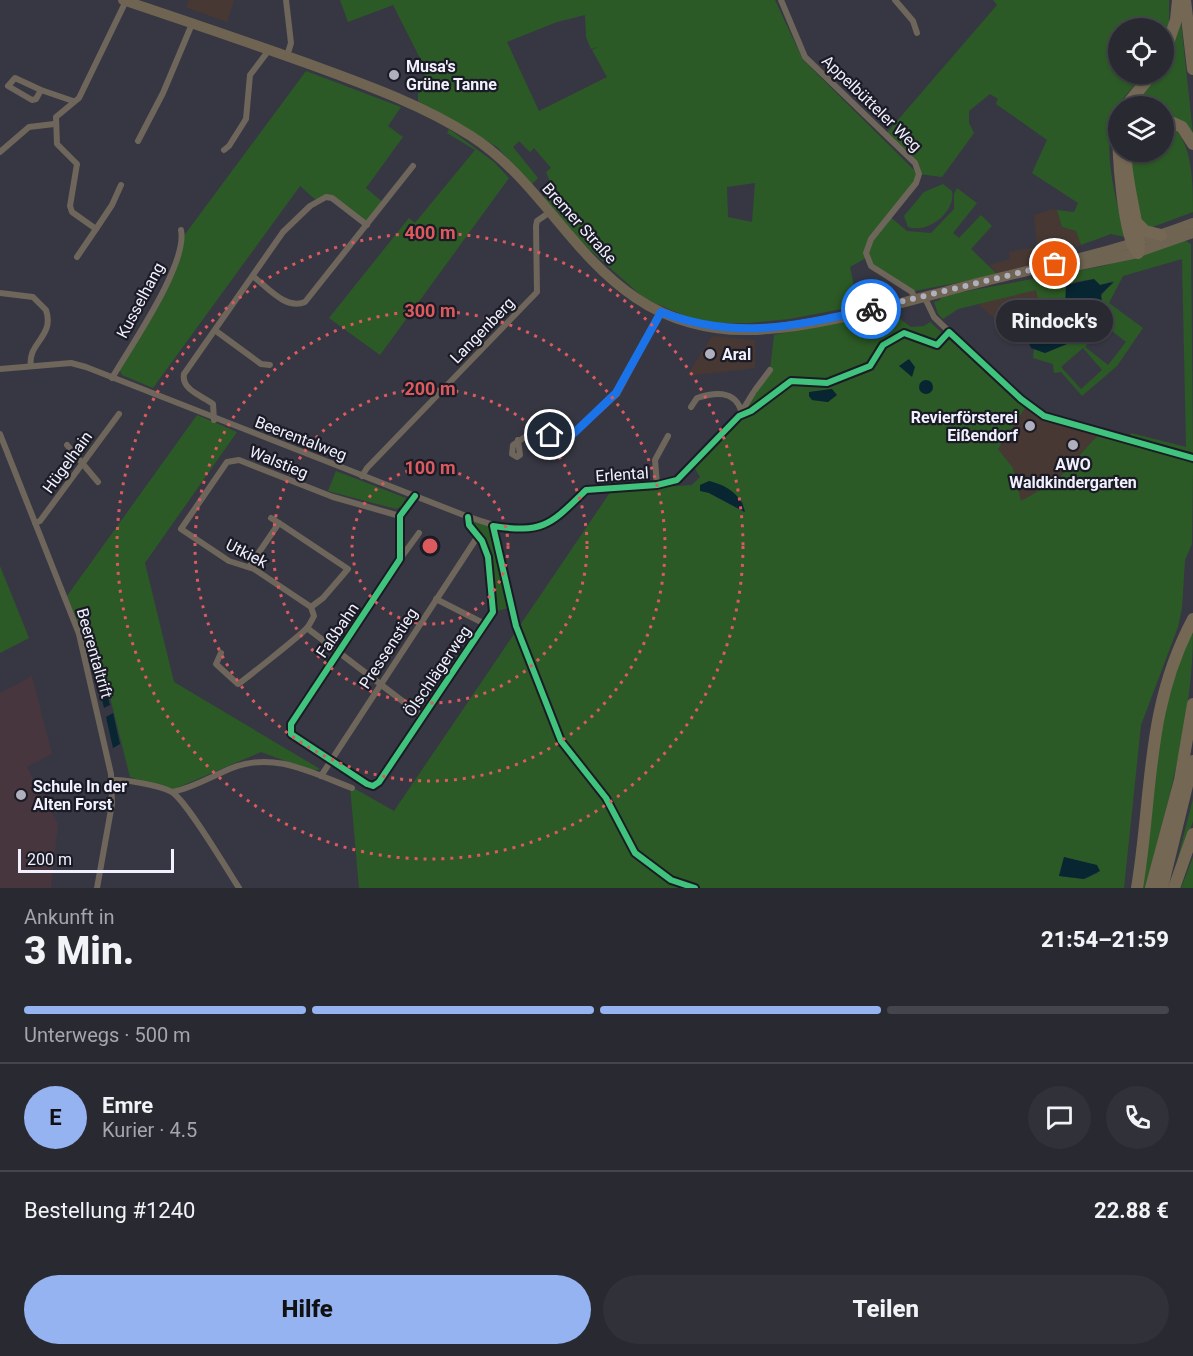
<!DOCTYPE html>
<html lang="de">
<head>
<meta charset="utf-8">
<style>
	:root { --surface:#292932; --page:#31313a; --text:#f1f3f6; --muted:#a5a6ac; --line:#45454d; --accent:#95b2f1 }
	body { margin:0; font-family:Roboto,sans-serif; background:var(--page); color:var(--text); height:100vh; display:flex; flex-direction:column; font-size:22px; white-space:nowrap }
	* { box-sizing:border-box; margin:0 }
	p { font-size:20px; color:var(--muted) }
	.icon { flex:none; width:33px; height:33px; fill:none; stroke:currentColor; stroke-width:2; stroke-linecap:round; stroke-linejoin:round }
	.map { position:relative; height:888px; overflow:hidden }
	.side { display:flex; flex-direction:column; background:var(--surface); flex:1 }
	.side>* { flex:none }
	.fabs { position:absolute; left:1108px; top:18px; display:grid; gap:12px }
	.fabs a { display:grid; place-items:center; width:66px; height:66px; border-radius:50%; background:var(--surface); box-shadow:0 2px 4px #0004,0 0 0 2px var(--line); font-size:30px }
	.scale { position:absolute; left:18px; bottom:15px; width:156px; box-sizing:border-box; padding-left:6px; border:3px solid #f0f0ff; border-top:0; font-size:16px; line-height:21px; white-space:nowrap; color:#f0f0ff; -webkit-text-stroke:4px #1b1b25; paint-order:stroke }
	.pin { position:absolute; display:grid; place-items:center; width:51px; height:51px; color:#fff; margin:-26px; border:3px solid #fff; border-radius:50%; box-shadow:0 2px 6px #0007 }
	.courier { position:absolute; display:grid; place-items:center; width:60px; height:60px; margin:-30px; border:4px solid #1a73e8; border-radius:50%; background:#fff; color:#222; box-shadow:0 2px 8px #0007 }
	.bubble { position:absolute; height:42px; border-radius:21px; background:var(--surface); box-shadow:0 2px 4px #0004,0 0 0 2px var(--line); font-size:20px; font-weight:800; line-height:42px; text-align:center }
	.head em { font-style:normal; font-weight:800 }
	.head div { display:flex; flex-direction:column-reverse }
	.head { display:flex; align-items:center; justify-content:space-between; height:102px; padding:0 24px }
	h1 { font-size:39px; font-weight:800; line-height:45px }
	.bar { display:grid; grid-template-columns:repeat(4,1fr); gap:9px 6px; align-content:center; height:72px; padding:0 24px }
	.bar i { height:8px; border-radius:4px; background:var(--line) }
	.bar .selected { background:var(--accent) }
	.bar p { grid-column:span 4 }
	.line { display:flex; align-items:center; gap:15px; padding:0 24px; border-top:2px solid var(--line) }
	.line div { flex:1 }
	.round { display:grid; place-items:center; flex:none; width:63px; height:63px; border-radius:32px; background:var(--page) }
	.primary-button { display:flex; gap:12px; margin-top:auto; padding:12px 24px }
	.primary-button a { flex:1; height:69px; border-radius:36px; background:var(--accent); color:#111; font-size:24px; font-weight:800; line-height:69px; text-align:center }
	.primary-button a+a { background:var(--page); color:var(--text) }
	.map>svg:first-child { display:block }
	.commercial { fill:#473833 }
	.education { fill:#47363e }
	.green { fill:#2c5a26; fill-rule:evenodd }
	.water { fill:#082532 }
	.lines { fill:none; stroke-linecap:round; stroke-linejoin:round }
	.minor { stroke:#6e655b; stroke-width:6 }
	.primary { stroke:#6f6352; stroke-width:10 }
	.motorway { stroke:#746754; stroke-width:12 }
	.cycleway-casing { stroke:#1b1b25; stroke-width:10 }
	.cycleway { stroke:#40c37c; stroke-width:6 }
	.done { stroke:#afafbd; stroke-width:6; stroke-dasharray:0 10.8 }
	.route { stroke:#1a73e8; stroke-width:8 }
	.ring { fill:none; stroke:#dc5a5e; stroke-width:3; stroke-dasharray:3 6 }
	.poi-dot { fill:#afafbd; stroke:#1b1b25; stroke-width:2 }
	.labels { text-anchor:middle; stroke-width:4.5; stroke-linejoin:round; paint-order:stroke }
	.poi-label { font-size:16px; font-weight:bold; fill:#f0f0ff; stroke:#1b1b25; text-anchor:start }
	.street-label { font-size:16px; fill:#f0f0ff; stroke:#1b1b25 }
	.centre { fill:#dc5a5e; stroke:#1b1b25; stroke-width:3 }
	.ring-label { font-size:18px; text-anchor:middle; font-weight:bold; fill:#dc5a5e; stroke:#1b1b25; stroke-width:4.5; stroke-linejoin:round; paint-order:stroke }
</style>
</head>
<body>
<div class="map">
<svg width="1193" height="888" viewBox="0 0 1193 888">
	<rect width="100%" height="100%" fill="#373743"/>
	<g class="commercial">
		<polygon points="189,0 234,0 227,22 186,7"/>
		<polygon points="1053,209 1057,210 1062,227 1076,231 1081,245 1059,255 1059,258 997,274 989,265 1010,259 1009,252 1037,247 1034,215"/>
		<polygon points="1040,288 1039,303 1015,309 1030,322 1029,327 1018,340 977,303"/>
		<polygon points="712,336 755,340 755,368 687,376"/>
		<polygon points="1025,408 1046,419 1097,436 1057,480 1021,501 1013,468 998,449"/>
	</g>
	<polygon class="education" points="32,676 52,754 27,767 58,824 51,888 0,888 0,693"/>
	<g class="green">
		<path d="M 340,0 L 775,0 L 803,60 L 917,173 L 915,163 L 885,135 L 997,5 L 993,0 L 1169,0 L 1169,30 L 1164,42 L 1164,28 L 1119,28 L 1119,74 L 1144,74 C 1136,85 1124,95 1118,107 C 1099,147 1116,196 1125,237 L 1111,234 L 1081,245 L 1076,231 L 1062,227 L 1057,210 L 1074,212 L 1078,203 L 1032,173 L 1047,140 L 996,104 L 998,99 L 990,94 L 969,111 L 969,123 L 974,133 L 942,177 L 919,174 L 889,216 L 907,231 L 931,233 L 954,209 L 954,194 L 957,188 L 977,203 L 953,233 L 959,238 L 981,215 L 992,226 L 971,249 L 998,275 L 909,292 L 876,270 L 866,258 L 850,267 L 858,306 L 789,319 L 750,323 L 702,323 L 645,299 L 572,234 L 544,199 L 551,184 L 546,172 L 551,168 L 534,148 L 530,152 L 519,141 L 513,147 L 538,178 L 532,184 L 497,147 L 418,101 L 418,93 L 426,70 L 393,5 L 348,22 ZM 585,15 L 586,37 L 591,49 L 598,47 L 592,50 L 607,77 L 539,111 L 507,42 L 557,22 ZM 755,183 L 752,222 L 728,217 L 727,187 Z"/>
		<polygon points="1180,13 1193,134 1183,122 1164,115 1164,106 1130,106 1155,74 1164,74 1164,60"/>
		<polygon points="306,71 401,107 388,126 403,137 366,188 385,204 367,225 332,198 317,201 300,186 153,388 122,375 118,367 164,291 183,237"/>
		<path d="M 1164,122 C 1193,133 1193,182 1193,212 L 1150,228 L 1138,221 L 1129,152 L 1164,152 Z"/>
		<polygon points="449,129 494,162 509,178 380,355 329,318 409,218 415,223 475,150 447,133"/>
		<path d="M 943,184 L 952,191 C 956,212 928,234 908,227 L 904,216 L 924,192 Z"/>
		<path d="M 1185,240 L 1191,244 L 1193,453 L 1130,436 L 1131,433 L 1186,447 L 1182,259 L 1123,276 L 1109,303 L 1143,328 L 1117,366 L 1082,396 L 1061,372 L 1054,373 L 1053,364 L 1033,358 L 1034,349 L 1045,353 L 1073,341 L 1077,331 L 1063,310 L 1049,311 L 1037,324 L 1032,319 L 1039,303 L 1036,290 L 958,309 L 943,319 L 938,314 L 934,302 L 940,300 L 941,296 L 1103,266 ZM 1094,279 L 1100,285 L 1113,281 L 1094,305 L 1085,306 L 1085,310 L 1090,312 L 1084,321 L 1076,323 C 1064,308 1063,299 1074,282 ZM 1103,324 L 1126,342 L 1108,365 L 1085,347 ZM 1083,348 L 1102,370 L 1081,389 L 1061,367 Z"/>
		<path d="M 890,311 L 911,327 L 924,326 L 930,322 L 1025,408 L 998,449 L 1013,468 L 1021,501 L 1057,480 L 1097,436 L 1188,460 L 1193,464 L 1192,544 L 1185,560 L 1182,608 L 1178,627 L 1141,725 L 1124,888 L 359,888 L 350,786 L 394,811 L 611,491 L 692,485 L 700,477 L 694,467 L 770,370 L 774,335 ZM 832,389 L 828,402 L 812,400 L 809,396 L 810,392 ZM 709,493 L 736,495 L 743,503 L 744,512 ZM 1064,857 L 1094,866 L 1098,873 L 1084,879 L 1059,876 Z"/>
		<polygon points="197,415 237,432 145,563 174,682 320,769 313,771 261,752 172,790 130,777 103,669 92,672 86,644 67,596"/>
		<polygon points="336,471 406,498 402,506 396,509 328,491"/>
		<polygon points="473,521 493,526 512,607 493,612 485,547 469,525"/>
		<polygon points="0,566 29,638 0,653"/>
		<path d="M 1193,631 C 1193,717 1168,801 1147,883 L 1145,888 L 1141,888 L 1153,767 L 1170,681 Z"/>
		<polygon points="1193,799 1193,821 1179,862 1177,861"/>
		<polygon points="1193,857 1193,888 1181,888"/>
	</g>
	<g class="water">
		<polygon points="1094,279 1100,285 1114,282 1101,294 1102,302 1097,300 1093,306 1087,305 1085,310 1090,312 1083,323 1076,323 1065,306 1066,285"/>
		<polygon points="1056,307 1063,309 1077,328 1075,338 1067,344 1045,353 1031,348 1028,341 1040,319"/>
		<polygon points="909,359 915,367 912,377 899,366"/>
		<circle cx="926" cy="387" r="7"/>
		<polygon points="832,389 837,395 828,402 812,400 809,396 809,392"/>
		<path d="M 709,481 C 726,485 741,494 745,512 L 709,493 L 700,491 L 700,485 Z"/>
		<polygon points="102,672 110,705 104,708 96,674"/>
		<polygon points="113,713 120,744 113,748 106,717"/>
		<polygon points="1064,857 1097,865 1100,871 1084,879 1059,876"/>
	</g>
	<g class="lines">
		<g class="minor">
			<polyline points="286,0 291,43 287,56"/>
			<polyline points="781,0 805,57 915,163 919,174 916,183 871,239 866,253 871,266 912,292 915,299"/>
			<polyline points="895,0 913,21 917,33"/>
			<polyline points="41,90 15,78 8,86 32,100 36,99 41,90 73,101"/>
			<polyline points="138,141 163,93 192,24"/>
			<polyline points="224,150 229,146 246,119 250,75 269,50"/>
			<polyline points="0,152 29,127 54,124"/>
			<polyline points="121,185 112,205 96,229 72,212 70,206 77,164 57,144 56,117 79,98 126,1"/>
			<polyline points="77,257 96,229"/>
			<path d="M 254,277 C 268,288 286,310 305,302 L 413,166"/>
			<path d="M 0,293 L 33,297 L 46,310 C 55,337 27,343 31,366"/>
			<polyline points="924,296 934,317 992,373"/>
			<polyline points="216,331 261,364 270,365"/>
			<path d="M 0,369 L 71,363 L 86,367 L 461,514 C 524,537 538,537 586,490 L 657,485 L 677,480 L 739,416 L 753,393"/>
			<polyline points="997,377 1031,407 1052,419 1193,458"/>
			<path d="M 112,378 C 130,347 188,264 181,230"/>
			<polyline points="755,390 770,370"/>
			<path d="M 691,407 L 697,398 C 715,392 734,390 741,410"/>
			<path d="M 214,420 L 213,404 C 203,396 181,390 184,374 L 283,232 L 310,206 L 326,197 L 332,198 L 367,225"/>
			<polyline points="0,434 79,634 111,774 112,804 97,888"/>
			<polyline points="518,440 520,455 517,457 512,454 513,445 528,435 564,435 579,429 617,394 661,312"/>
			<polyline points="67,445 98,482"/>
			<polyline points="362,476 367,468 537,292 536,226 537,221 550,212"/>
			<polyline points="657,485 655,460 668,436"/>
			<polyline points="415,496 400,516 400,559 291,724 291,734 367,784 373,786 379,782 493,612 488,557 482,541 469,525 468,517"/>
			<polyline points="35,523 40,521 119,414"/>
			<polyline points="279,523 348,569 323,598 311,607"/>
			<polyline points="493,526 516,626"/>
			<polyline points="400,559 419,533"/>
			<polyline points="249,567 279,523 271,518"/>
			<polyline points="436,599 485,624"/>
			<polyline points="307,628 422,716"/>
			<path d="M 221,653 L 216,664 L 238,684 C 242,682 302,634 307,628 C 310,624 312,620 314,616 L 311,607 L 254,569 L 229,561 L 181,529 L 227,462 L 239,460 L 333,497 L 400,516"/>
			<polyline points="321,776 478,536"/>
			<path d="M 113,780 C 124,779 162,786 172,792 C 188,803 226,868 239,888"/>
			<path d="M 172,792 C 193,788 212,776 232,768 C 274,751 312,773 352,788"/>
		</g>
		<g class="primary">
			<path d="M 123,0 C 188,22 254,44 320,68 C 372,87 424,106 471,136 C 537,178 571,255 636,298 C 668,320 710,331 749,330 C 816,329 903,302 970,285 C 1045,266 1120,251 1193,223"/>
			<polyline points="1060,269 1133,254 1193,233"/>
		</g>
		<g class="motorway">
			<polyline points="1185,0 1193,69"/>
			<polyline points="1164,54 1176,20 1178,0"/>
			<polyline points="1126,106 1152,74"/>
			<polyline points="1164,119 1182,127 1193,144"/>
			<path d="M 1119,125 C 1116,144 1124,243 1138,253 C 1144,242 1123,174 1126,152"/>
			<polyline points="1135,221 1145,231 1161,235"/>
			<path d="M 1137,888 C 1153,792 1145,709 1193,619"/>
			<polyline points="1151,888 1180,780 1193,704"/>
			<polyline points="1162,888 1193,761"/>
			<polyline points="1174,888 1193,834"/>
		</g>
		<g class="cycleway-casing">
			<g id="cycleway">
				<polyline points="415,496 400,516 400,559 291,724 291,734 367,784 373,786 379,782 493,612 488,557 482,541 469,525 468,517"/>
				<path d="M 695,888 L 671,880 L 635,853 L 606,798 L 561,741 L 516,626 L 493,526 C 544,534 551,524 586,490 L 657,485 L 677,480 L 739,416 L 751,411 L 791,381 L 827,383 L 870,366 L 883,345 L 904,333 L 937,345 L 949,332 L 1021,399 L 1044,416 L 1193,458"/>
			</g>
		</g>
		<use href="#cycleway" class="cycleway"/>
	</g>
	<g class="lines">
		<polyline class="done" points="871,309 1055,264"/>
		<path class="route" d="M 550,435 L 573,434 L 616,393 L 661,312 C 737,341 795,326 871,309"/>
	</g>
	<g class="ring">
		<circle cx="430" cy="546" r="78"/>
		<circle cx="430" cy="546" r="157"/>
		<circle cx="430" cy="546" r="235"/>
		<circle cx="430" cy="546" r="313"/>
	</g>
	<g class="poi-dot">
		<circle cx="394" cy="75" r="6"/>
		<circle cx="710" cy="354" r="6"/>
		<circle cx="1030" cy="426" r="6"/>
		<circle cx="1073" cy="445" r="6"/>
		<circle cx="21" cy="795" r="6"/>
	</g>
	<g class="labels">
		<g class="poi-label">
			<text x="406" y="72">Musa's<tspan x="406" dy="18">Grüne Tanne</tspan></text>
			<text x="722" y="360">Aral</text>
			<text x="1018" y="423" text-anchor="end">Revierförsterei<tspan x="1018" dy="18">Eißendorf</tspan></text>
			<text x="1073" y="470" text-anchor="middle">AWO<tspan x="1073" dy="18">Waldkindergarten</tspan></text>
			<text x="33" y="792">Schule In der<tspan x="33" dy="18">Alten Forst</tspan></text>
		</g>
		<g class="street-label">
			<text transform="translate(872 103) rotate(44)" y="6">Appelbütteler Weg</text>
			<text transform="translate(580 223) rotate(48)" y="6">Bremer Straße</text>
			<text transform="translate(140 300) rotate(-62)" y="6">Kusselhang</text>
			<text transform="translate(482 330) rotate(-46)" y="6">Langenberg</text>
			<text transform="translate(301 438) rotate(21)" y="6">Beerentalweg</text>
			<text transform="translate(67 462) rotate(-54)" y="6">Hügelhain</text>
			<text transform="translate(279 462) rotate(22)" y="6">Walstieg</text>
			<text transform="translate(622 474) rotate(-4)" y="6">Erlental</text>
			<text transform="translate(247 553) rotate(27)" y="6">Utkiek</text>
			<text transform="translate(337 630) rotate(-56)" y="6">Faßbahn</text>
			<text transform="translate(388 648) rotate(-57)" y="6">Pressenstieg</text>
			<text transform="translate(95 653) rotate(74)" y="6">Beerentaltrift</text>
			<text transform="translate(437 671) rotate(-56)" y="6">Ölschlägerweg</text>
		</g>
	</g>
	<circle cx="430" cy="546" r="9" class="centre"/>
	<g class="ring-label">
		<text x="430" y="239">400 m</text>
		<text x="430" y="317">300 m</text>
		<text x="430" y="395">200 m</text>
		<text x="430" y="474">100 m</text>
	</g>
</svg>
<div class="fabs">
<a><svg class="icon" aria-label="locate" viewBox="0 0 24 24"><circle cx="12" cy="12" r="6"/><path d="M12 2v4M12 18v4M2 12h4M18 12h4"/></svg></a>
<a><svg class="icon" aria-label="layers" viewBox="0 0 24 24"><path d="M12 4l9 5-9 5-9-5zM3 14l9 5 9-5"/></svg></a>
</div>
<div class="scale">200 m</div>
<div class="pin" style="left:1055px;top:264px;background:#ea580c"><svg class="icon" aria-label="bag" viewBox="0 0 24 24"><path d="M5 8h14l-1 12H6zM9 8a3 3 0 0 1 6 0"/></svg></div>
<div class="pin" style="left:550px;top:435px;background:#1f2937"><svg class="icon" aria-label="home" viewBox="0 0 24 24"><path d="M3 11l9-7 9 7M6 9v11h12V9"/></svg></div>
<div class="courier" style="left:871px;top:309px"><svg class="icon" aria-label="bike" viewBox="0 0 24 24"><circle cx="6" cy="16" r="4"/><circle cx="18" cy="16" r="4"/><path d="M6 16l4-8h5l3 8M10 8l3 8H6M13 5h3"/></svg></div>
<div class="bubble" style="left:996px;top:300px;width:117px">Rindock's</div>
</div>
<section class="side">
<div class="head"><div><h1>3 Min.</h1><p>Ankunft in</p></div><em>21:54–21:59</em></div>
<div class="bar"><i class="selected"></i><i class="selected"></i><i class="selected"></i><i></i><p>Unterwegs · 500 m</p></div>
<div class="line" style="height:108px"><b class="round" style="background:var(--accent);color:#111">E</b><div><b>Emre</b><p>Kurier · 4.5</p></div><a class="round"><svg class="icon" aria-label="chat" viewBox="0 0 24 24"><path d="M4 5h16v11H9l-5 4z"/></svg></a><a class="round"><svg class="icon" aria-label="phone" viewBox="0 0 24 24"><path d="M5 4h4l2 5-3 2q2 4 5 5l2-3 5 2v4C11 20 4 13 5 4z"/></svg></a></div>
<div class="line" style="height:78px"><div>Bestellung #1240</div><b>22.88 €</b></div>
<div class="primary-button"><a>Hilfe</a><a>Teilen</a></div>
</section>
</body>
</html>
